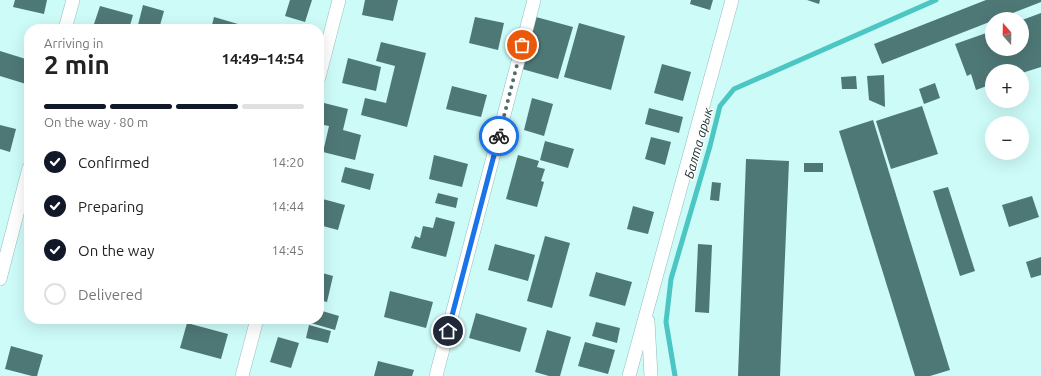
<!DOCTYPE html>
<html lang="en">
<head>
<meta charset="utf-8">
<style>
	:root { --surface:#fff; --page:#f2f2f2; --text:#222; --muted:#767676; --line:#e0e0e0; --accent:#111827 }
	body { margin:0; font-family:Ubuntu,sans-serif; background:var(--page); color:var(--text); height:100vh; display:flex; flex-direction:column; font-size:15px; white-space:nowrap }
	* { box-sizing:border-box; margin:0 }
	p { font-size:13px; color:var(--muted) }
	.icon { flex:none; width:22px; height:22px; fill:none; stroke:currentColor; stroke-width:2; stroke-linecap:round; stroke-linejoin:round }
	.map { position:relative; flex:1; overflow:hidden }
	.side { position:absolute; left:24px; top:24px; width:300px; height:300px; display:flex; flex-direction:column; background:var(--surface); border-radius:16px; box-shadow:0 4px 16px #0002 }
	.side>* { flex:none }
	.needle { width:26px; rotate:340deg }
	.controls { position:absolute; left:985px; top:12px; display:grid; gap:8px }
	.controls a { display:grid; place-items:center; width:44px; height:44px; border-radius:50%; background:var(--surface); box-shadow:0 4px 16px #0002; font-size:20px }
	.pin { position:absolute; display:grid; place-items:center; width:34px; height:34px; color:#fff; margin:-17px; border:2px solid #fff; border-radius:50%; box-shadow:0 1px 4px #0007 }
	.courier { position:absolute; display:grid; place-items:center; width:40px; height:40px; margin:-20px; border:3px solid #1a73e8; border-radius:50%; background:#fff; color:#222; box-shadow:0 1px 5px #0007 }
	.overview em { font-style:normal; font-weight:700 }
	.overview div { display:flex; flex-direction:column-reverse }
	.overview { display:flex; align-items:center; justify-content:space-between; height:68px; padding:0 20px }
	h1 { font-size:26px; font-weight:700; line-height:30px }
	.bar { display:grid; grid-template-columns:repeat(4,1fr); gap:6px 4px; align-content:center; height:48px; padding:0 20px }
	.bar i { height:5px; border-radius:3px; background:var(--line) }
	.bar .selected { background:var(--accent) }
	.bar p { grid-column:span 4 }
	ol { padding:0 20px; list-style:none }
	li { display:flex; align-items:center; gap:12px; height:44px }
	li p { margin-inline-start:auto }
	li .icon { padding:4px; border-radius:50%; background:var(--accent); color:#fff; stroke-width:4 }
	li:last-child { color:var(--muted) }
	li i { width:22px; height:22px; border:2px solid var(--line); border-radius:50% }
	.map>svg:first-child { display:block }
	.lines { fill:none; stroke-linecap:round; stroke-linejoin:round }
	.stream { stroke:#4bc6c2; stroke-width:5 }
	.building { fill:#4e7876 }
	.minor-casing { stroke:#91bdba; stroke-width:14 }
	.minor { stroke:#fff; stroke-width:13 }
	.done { stroke:#526d6c; stroke-width:4; stroke-dasharray:0 7.2 }
	.route { stroke:#1a73e8; stroke-width:5 }
	.labels { text-anchor:middle; stroke-width:3; stroke-linejoin:round; paint-order:stroke }
	.water-label { font-size:13px; font-style:italic; fill:#1a302f; stroke:#fefefe }
</style>
</head>
<body>
<div class="map">
<svg width="1041" height="376" viewBox="0 0 1041 376">
	<rect width="100%" height="100%" fill="#cdfbf8"/>
	<g class="lines">
		<polyline class="stream" points="675,376 666,322 671,279 710,146 720,106 734,89 936,0"/>
	</g>
	<g class="building">
		<polygon points="15,0 47,0 44,14 13,7"/>
		<polygon points="290,0 312,0 305,22 285,16"/>
		<polygon points="365,0 398,0 393,21 362,15"/>
		<polygon points="691,0 713,0 710,10 690,4"/>
		<polygon points="807,0 820,0 819,4"/>
		<polygon points="986,0 1041,0 1041,2 997,19 992,19 992,21 882,64 874,44"/>
		<polygon points="143,5 164,11 159,29 137,29"/>
		<polygon points="100,6 133,15 129,29 100,29 93,27"/>
		<polygon points="1041,13 1041,67 1022,73 1022,71 992,71 992,84 976,90 971,74 967,76 955,44 992,31 992,49 1022,49 1022,20"/>
		<polygon points="214,17 255,29 211,29"/>
		<polygon points="475,17 504,23 498,50 469,43"/>
		<polygon points="536,17 573,27 558,79 522,69"/>
		<polygon points="579,23 625,36 611,90 564,77"/>
		<polygon points="381,42 426,53 407,127 361,115 365,98 386,103 395,66 376,61"/>
		<polygon points="0,51 29,60 29,74 26,84 0,76"/>
		<polygon points="348,58 381,67 376,91 342,83"/>
		<polygon points="662,64 691,72 683,101 654,93"/>
		<polygon points="884,75 885,107 869,100 867,76"/>
		<polygon points="856,76 857,89 842,89 841,77"/>
		<polygon points="935,83 940,98 924,104 919,89"/>
		<polygon points="452,86 487,95 481,117 446,109"/>
		<polygon points="532,98 553,104 544,136 524,130"/>
		<polygon points="320,102 348,109 343,130 361,135 355,160 323,152 329,126 319,124 319,108"/>
		<polygon points="922,106 938,154 891,169 876,121"/>
		<polygon points="649,108 683,117 679,133 645,124"/>
		<polygon points="873,120 950,370 930,376 915,376 839,131"/>
		<polygon points="0,125 16,129 10,152 0,149"/>
		<polygon points="651,137 671,142 665,165 645,159"/>
		<polygon points="545,141 574,149 568,168 540,160"/>
		<polygon points="434,155 468,164 462,187 429,179"/>
		<polygon points="518,155 539,161 537,167 545,169 541,181 544,182 537,207 506,199"/>
		<polygon points="746,159 789,161 780,376 738,376"/>
		<rect x="804" y="163" width="19" height="9"/>
		<polygon points="345,167 374,174 370,190 341,182"/>
		<polygon points="712,182 721,183 719,201 710,200"/>
		<polygon points="948,187 975,271 960,276 933,191"/>
		<polygon points="438,193 458,198 456,208 435,203"/>
		<polygon points="1032,196 1039,217 1009,227 1002,205"/>
		<polygon points="319,198 345,205 338,230 319,225"/>
		<polygon points="633,206 654,212 648,234 627,229"/>
		<polygon points="436,217 455,222 446,257 411,248 415,236 420,238 423,226 433,228"/>
		<polygon points="545,236 570,243 552,308 527,301"/>
		<polygon points="495,244 535,255 528,281 488,270"/>
		<polygon points="698,244 712,245 709,313 695,312"/>
		<polygon points="1041,257 1041,275 1031,278 1026,262"/>
		<polygon points="319,272 333,276 327,302 319,300"/>
		<polygon points="596,272 632,282 625,306 589,296"/>
		<polygon points="390,291 433,302 426,328 384,317"/>
		<polygon points="319,310 339,316 335,330 304,321 305,319 319,319"/>
		<polygon points="476,313 527,328 520,352 469,338"/>
		<polygon points="596,322 620,328 617,343 592,336"/>
		<polygon points="187,323 228,334 221,359 180,348"/>
		<polygon points="309,325 331,331 328,343 306,338"/>
		<polygon points="547,330 571,337 560,376 549,376 535,372"/>
		<polygon points="278,337 299,343 291,368 270,362"/>
		<polygon points="585,342 615,350 608,374 578,366"/>
		<polygon points="11,346 43,355 37,376 32,376 5,369"/>
		<polygon points="378,361 414,370 412,376 374,376"/>
	</g>
	<g class="lines">
		<g class="minor-casing">
			<g id="minor">
				<polyline points="65,29 73,0"/>
				<polyline points="319,77 339,0"/>
				<polyline points="0,279 29,168"/>
				<polyline points="648,321 651,376"/>
				<polyline points="242,376 257,319"/>
				<polyline points="436,376 534,0"/>
				<polyline points="629,376 732,0"/>
			</g>
		</g>
		<use href="#minor" class="minor"/>
	</g>
	<g class="lines">
		<polyline class="done" points="499,136 522,45"/>
		<polyline class="route" points="448,331 499,136"/>
	</g>
	<g class="labels">
		<g class="water-label">
			<text transform="translate(698 143) rotate(-74)" y="5">Балта арык</text>
		</g>
	</g>
</svg>
<div class="controls">
<a><svg class="needle" viewBox="-14 -14 28 28"><path d="M0-13l5 13h-10z" fill="#e53935"/><path d="M0 13l5-13h-10z" fill="#767676"/></svg></a>
<a>+</a>
<a>−</a>
</div>
<div class="pin" style="left:522px;top:45px;background:#ea580c"><svg class="icon" aria-label="bag" viewBox="0 0 24 24"><path d="M5 8h14l-1 12H6zM9 8a3 3 0 0 1 6 0"/></svg></div>
<div class="pin" style="left:448px;top:331px;background:#1f2937"><svg class="icon" aria-label="home" viewBox="0 0 24 24"><path d="M3 11l9-7 9 7M6 9v11h12V9"/></svg></div>
<div class="courier" style="left:499px;top:136px"><svg class="icon" aria-label="bike" viewBox="0 0 24 24"><circle cx="6" cy="16" r="4"/><circle cx="18" cy="16" r="4"/><path d="M6 16l4-8h5l3 8M10 8l3 8H6M13 5h3"/></svg></div>
<section class="side">
<div class="overview"><div><h1>2 min</h1><p>Arriving in</p></div><em>14:49–14:54</em></div>
<div class="bar"><i class="selected"></i><i class="selected"></i><i class="selected"></i><i></i><p>On the way · 80 m</p></div>
<ol>
<li><svg class="icon" aria-label="check" viewBox="0 0 24 24"><path d="M5 12l5 5 9-10"/></svg>Confirmed<p>14:20</p></li>
<li><svg class="icon" aria-label="check" viewBox="0 0 24 24"><path d="M5 12l5 5 9-10"/></svg>Preparing<p>14:44</p></li>
<li><svg class="icon" aria-label="check" viewBox="0 0 24 24"><path d="M5 12l5 5 9-10"/></svg>On the way<p>14:45</p></li>
<li><i></i>Delivered</li>
</ol>
</section>
</div>
</body>
</html>
